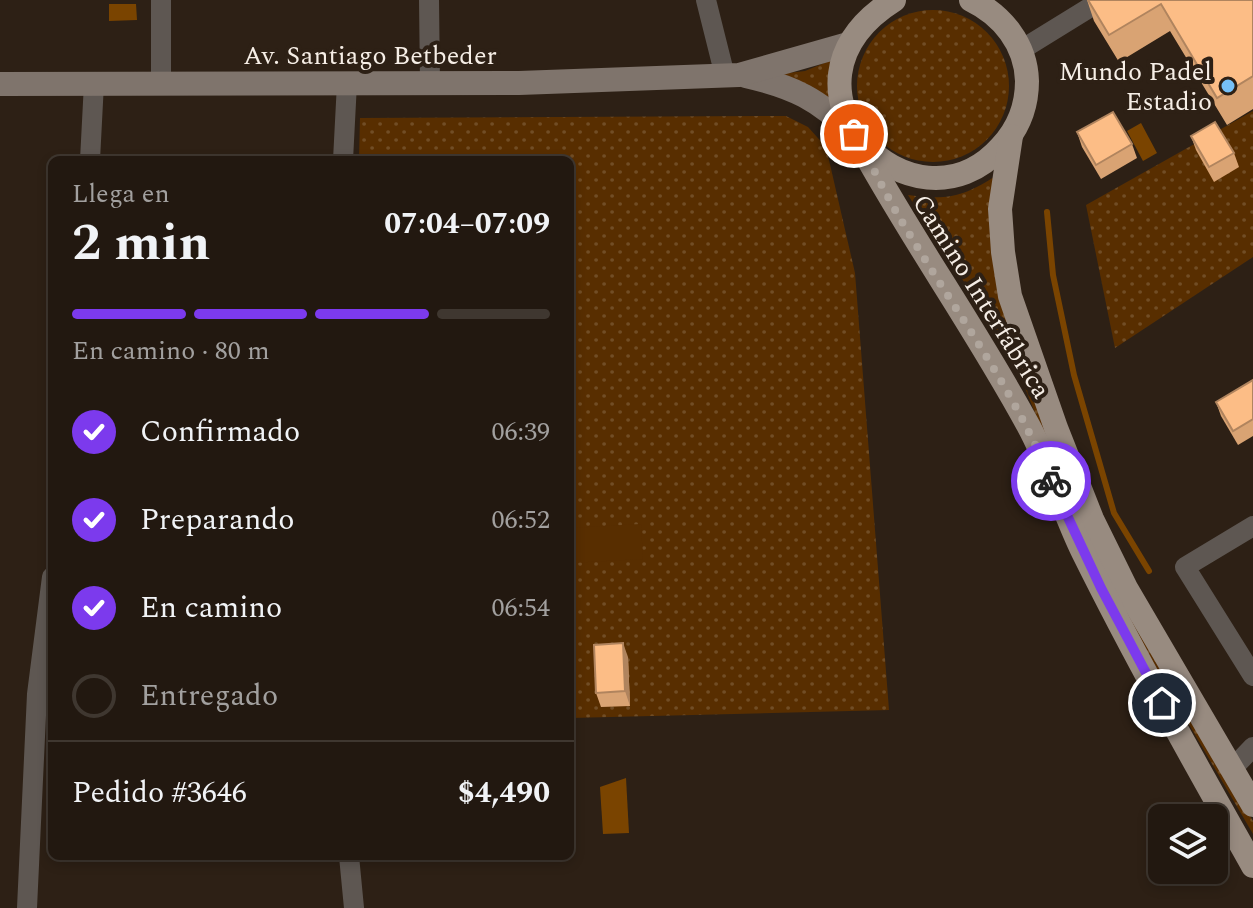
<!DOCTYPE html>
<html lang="es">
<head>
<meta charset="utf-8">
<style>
	:root { --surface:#221810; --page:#2a2119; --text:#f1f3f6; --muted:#a2a09f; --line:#3f3730; --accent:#7c3aed }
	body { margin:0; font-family:Spectral,serif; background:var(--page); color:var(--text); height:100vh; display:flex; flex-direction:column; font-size:30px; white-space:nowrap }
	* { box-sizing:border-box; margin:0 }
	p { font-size:26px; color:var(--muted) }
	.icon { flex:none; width:44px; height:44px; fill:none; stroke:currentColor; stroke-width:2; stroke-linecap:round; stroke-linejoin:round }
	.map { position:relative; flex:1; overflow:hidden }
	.drawer { position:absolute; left:48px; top:156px; width:526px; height:704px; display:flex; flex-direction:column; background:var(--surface); border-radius:12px; box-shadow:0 4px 12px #0003,0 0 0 2px var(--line) }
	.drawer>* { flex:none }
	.fabs { position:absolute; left:1148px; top:804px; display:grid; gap:16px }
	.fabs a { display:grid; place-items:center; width:80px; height:80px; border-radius:12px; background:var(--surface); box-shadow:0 4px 12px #0003,0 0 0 2px var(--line); font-size:40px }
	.pin { position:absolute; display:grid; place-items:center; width:68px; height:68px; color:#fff; margin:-34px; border:4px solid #fff; border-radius:50%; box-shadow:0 2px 8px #0007 }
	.courier { position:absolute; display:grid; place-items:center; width:80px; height:80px; margin:-40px; border:6px solid #7c3aed; border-radius:50%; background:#fff; color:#222; box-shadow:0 2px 10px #0007 }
	.summary em { font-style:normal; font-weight:700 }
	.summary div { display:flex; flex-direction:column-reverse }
	.summary { display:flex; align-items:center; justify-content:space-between; height:136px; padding:0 24px }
	h1 { font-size:52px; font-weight:700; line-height:60px }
	.bar { display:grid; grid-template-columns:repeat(4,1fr); gap:12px 8px; align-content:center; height:96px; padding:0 24px }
	.bar i { height:10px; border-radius:6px; background:var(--line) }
	.bar .current { background:var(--accent) }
	.bar p { grid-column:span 4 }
	.line { display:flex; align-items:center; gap:20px; padding:0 24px; border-top:2px solid var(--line) }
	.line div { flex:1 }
	ol { padding:0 24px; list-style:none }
	li { display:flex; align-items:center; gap:24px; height:88px }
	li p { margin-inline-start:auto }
	li .icon { padding:8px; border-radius:50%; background:var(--accent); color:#fff; stroke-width:4 }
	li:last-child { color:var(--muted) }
	li i { width:44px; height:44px; border:4px solid var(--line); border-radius:50% }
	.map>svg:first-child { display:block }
	.grass { fill:url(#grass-dots) }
	.pitch { fill:#582e00 }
	.water { fill:#7a4400 }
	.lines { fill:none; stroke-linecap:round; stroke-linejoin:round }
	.stream { stroke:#7a4400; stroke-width:6 }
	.minor { stroke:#5e5752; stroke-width:20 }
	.secondary { stroke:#7f746c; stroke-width:24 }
	.primary { stroke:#988b80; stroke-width:24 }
	.wall { fill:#d9a373 }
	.shaded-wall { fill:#b0845e }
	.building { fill:#fcbd86; stroke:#b0845e; stroke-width:2 }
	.done { stroke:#b0a69d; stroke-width:8; stroke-dasharray:0 14.4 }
	.route { stroke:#7c3aed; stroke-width:10 }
	.poi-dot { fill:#76c0f7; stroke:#2d2015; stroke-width:3 }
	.labels { text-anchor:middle; stroke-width:8; stroke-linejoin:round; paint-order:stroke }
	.street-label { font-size:26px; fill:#f6eee6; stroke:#2d2015 }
	.poi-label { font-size:26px; fill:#f6eee6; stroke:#2d2015; text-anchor:end }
</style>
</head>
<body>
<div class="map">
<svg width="1253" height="908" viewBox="0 0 1253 908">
	<defs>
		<pattern id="grass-dots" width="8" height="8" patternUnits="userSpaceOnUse" patternTransform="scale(2)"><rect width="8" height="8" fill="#582e00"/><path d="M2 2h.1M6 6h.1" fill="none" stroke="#714d25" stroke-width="1.8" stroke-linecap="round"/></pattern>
	</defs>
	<rect width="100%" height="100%" fill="#2d2015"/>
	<g class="grass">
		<circle cx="933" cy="86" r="76"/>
		<polygon points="834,59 834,101 771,75 805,71"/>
		<polygon points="1253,111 1253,257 1115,348 1086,205"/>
		<polygon points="786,116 808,127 826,147 855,273 889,710 570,718 570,160 359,160 360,118"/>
		<path d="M 994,177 L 1007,308 L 1185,705 L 1253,821 L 1253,834 L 1121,608 L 1075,512 L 1025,388 L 986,316 L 908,195 C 946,200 961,198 994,177 Z"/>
	</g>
	<polygon class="pitch" points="641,524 643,559 570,563 570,528"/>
	<g class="water">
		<polygon points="109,4 136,4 137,20 109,21"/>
		<polygon points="1141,123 1157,153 1143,161 1127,131"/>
		<polygon points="626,778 629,833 603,834 600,787"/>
	</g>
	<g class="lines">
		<polyline class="stream" points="1047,212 1053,275 1074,375 1114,513 1149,571"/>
		<g class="minor">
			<polyline points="161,0 161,84"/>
			<polyline points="429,0 430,83"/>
			<polyline points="706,0 725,76"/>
			<polyline points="1021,50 1102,0"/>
			<polyline points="90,160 94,83"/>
			<polyline points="343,160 347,83"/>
			<polyline points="1253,526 1185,567 1253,676"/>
			<polyline points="1232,769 1253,747"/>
			<polyline points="349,856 354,908"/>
			<polyline points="27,908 37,694 52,577"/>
		</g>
		<g class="secondary">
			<path d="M 746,76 C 794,87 818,99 854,134"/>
			<polyline points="0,84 519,83 739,75 848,44"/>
		</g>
		<g class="primary">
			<path d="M 894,0 C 756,87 913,245 1001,147 C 1018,129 1027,106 1027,81 C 1026,44 1002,15 971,0"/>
			<polyline points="1011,136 1000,209 1003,252 1010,296 1056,428 1092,519 1126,588 1253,805"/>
			<path d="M 857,139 C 910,237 975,327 1028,425 C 1050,465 1063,511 1083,552 C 1136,659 1195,763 1253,866"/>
		</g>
	</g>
	<g class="wall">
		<polygon points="1087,0 1253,0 1253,109 1227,125 1170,31 1119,62 1094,21"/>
		<polygon points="1077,132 1132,144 1137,158 1101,179 1082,147"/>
		<polygon points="1191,136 1234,153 1239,167 1214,182 1196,150"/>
		<polygon points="1253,380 1253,436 1238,445 1221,416 1216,402"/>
		<polygon points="628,657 630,706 601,707 596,693"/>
	</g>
	<polygon class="shaded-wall" points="623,643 628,657 630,706 625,691"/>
	<g class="building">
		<polygon points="1088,0 1253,0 1253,76 1217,98 1161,4 1109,35"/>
		<polygon points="1113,112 1132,144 1096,165 1077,132"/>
		<polygon points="1215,122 1234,153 1209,167 1191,136"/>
		<polygon points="1253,380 1253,419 1233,431 1216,402"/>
		<polygon points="623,643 625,691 596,693 594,645"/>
	</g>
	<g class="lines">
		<path class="done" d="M 854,134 C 871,162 884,192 901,220 C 952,307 1013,386 1051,481"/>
		<polyline class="route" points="1051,481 1101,588 1162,703"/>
	</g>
	<circle class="poi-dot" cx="1228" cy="86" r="8"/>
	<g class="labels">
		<g class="street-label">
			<text x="370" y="64">Av. Santiago Betbeder</text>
			<text transform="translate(982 296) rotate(58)" y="9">Camino Interfábrica</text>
		</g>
		<g class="poi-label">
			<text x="1212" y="80">Mundo Padel<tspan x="1212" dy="30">Estadio</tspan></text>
		</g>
	</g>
</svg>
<div class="fabs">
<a><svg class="icon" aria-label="layers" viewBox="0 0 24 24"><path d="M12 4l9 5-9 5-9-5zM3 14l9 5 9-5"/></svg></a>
</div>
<div class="pin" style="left:854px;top:134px;background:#ea580c"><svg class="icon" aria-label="bag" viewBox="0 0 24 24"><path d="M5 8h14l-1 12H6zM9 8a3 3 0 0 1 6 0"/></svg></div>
<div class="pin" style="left:1162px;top:703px;background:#1f2937"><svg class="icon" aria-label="home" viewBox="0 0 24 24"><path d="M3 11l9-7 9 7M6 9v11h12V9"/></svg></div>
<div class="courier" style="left:1051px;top:481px"><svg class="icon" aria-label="bike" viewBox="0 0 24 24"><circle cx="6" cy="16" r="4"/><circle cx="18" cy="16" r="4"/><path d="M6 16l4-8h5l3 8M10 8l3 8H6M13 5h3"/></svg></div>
<section class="drawer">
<div class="summary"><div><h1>2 min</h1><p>Llega en</p></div><em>07:04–07:09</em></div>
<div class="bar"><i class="current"></i><i class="current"></i><i class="current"></i><i></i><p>En camino · 80 m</p></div>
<ol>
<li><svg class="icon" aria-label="check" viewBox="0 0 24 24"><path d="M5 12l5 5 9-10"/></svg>Confirmado<p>06:39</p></li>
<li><svg class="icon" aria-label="check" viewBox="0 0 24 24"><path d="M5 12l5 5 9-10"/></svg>Preparando<p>06:52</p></li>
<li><svg class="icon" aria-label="check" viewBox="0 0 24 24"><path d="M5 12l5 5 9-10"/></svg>En camino<p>06:54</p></li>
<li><i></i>Entregado</li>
</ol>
<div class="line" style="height:104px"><div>Pedido #3646</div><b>$4,490</b></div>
</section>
</div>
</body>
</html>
